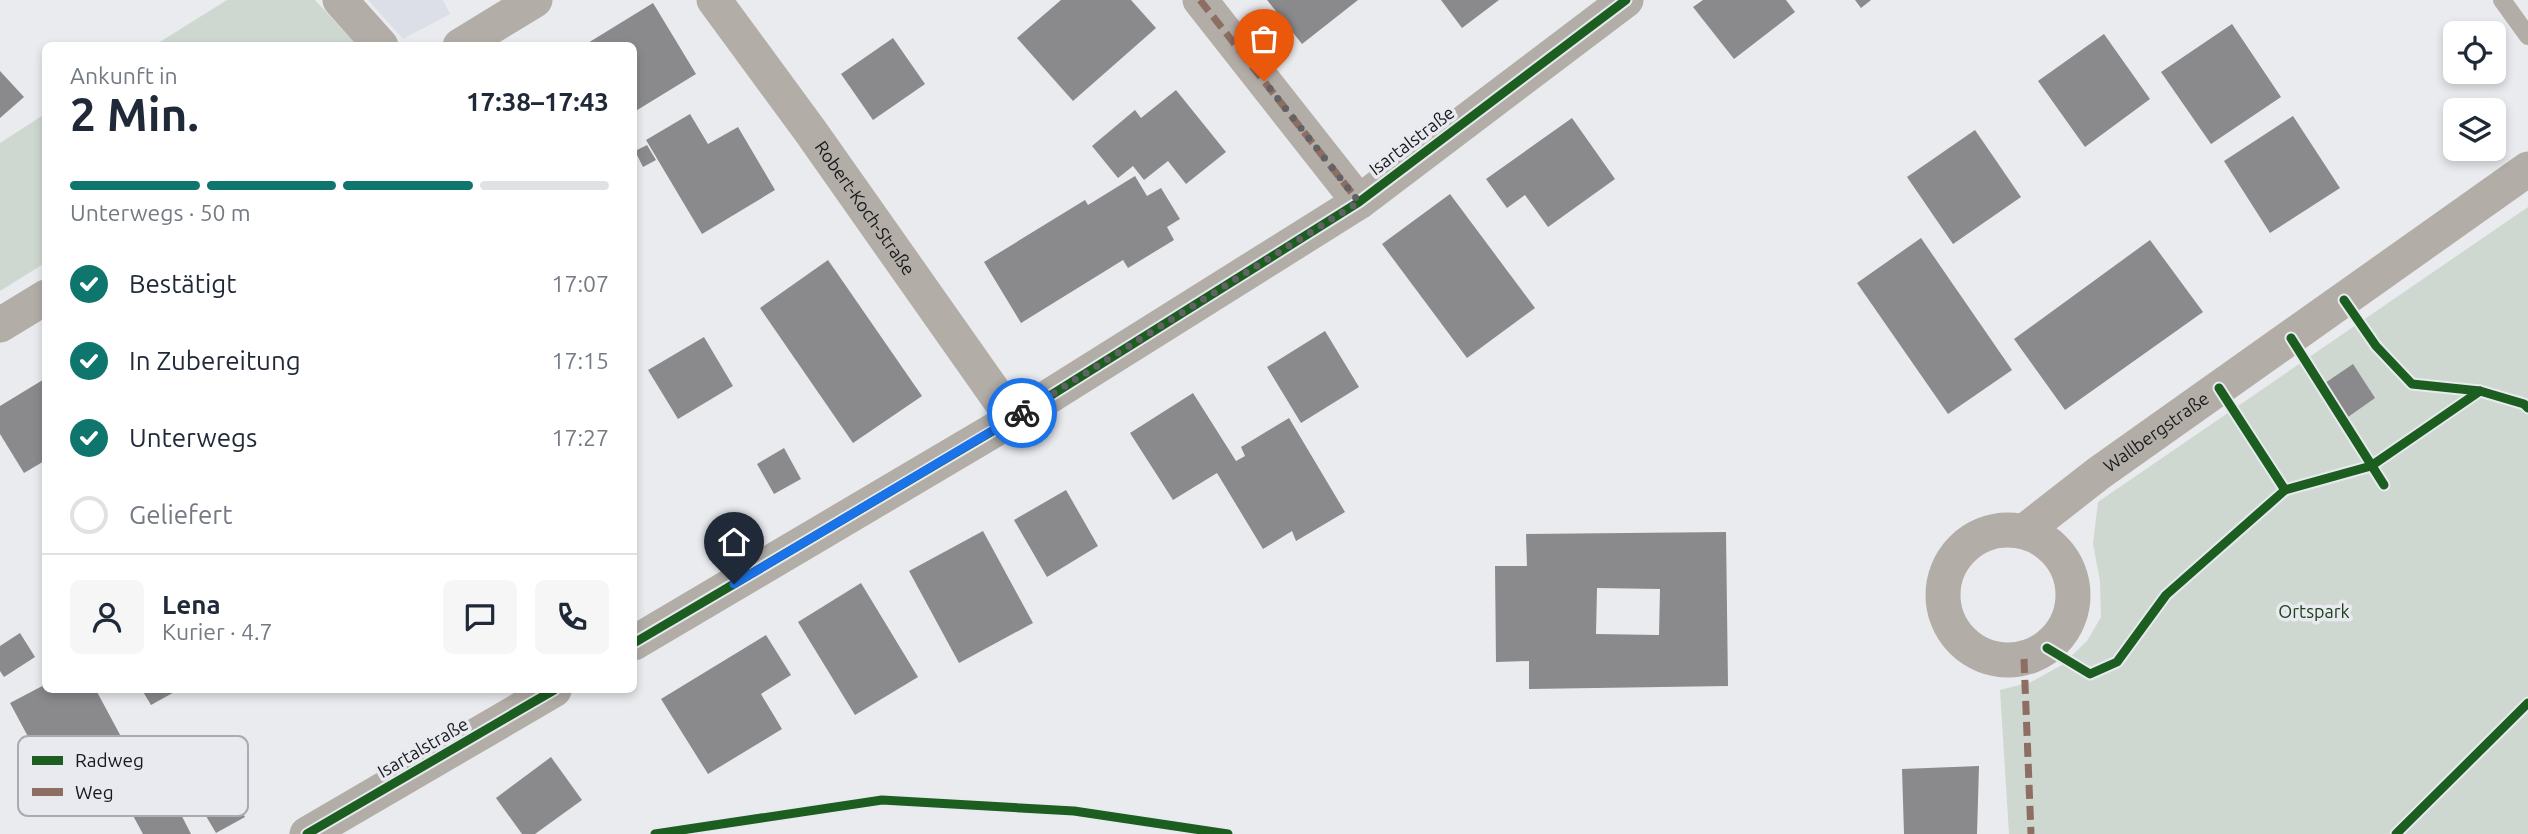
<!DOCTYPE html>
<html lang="de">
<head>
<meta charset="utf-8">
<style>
	:root { --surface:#fff; --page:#f6f6f7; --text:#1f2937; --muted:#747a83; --line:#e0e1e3; --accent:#0f766e }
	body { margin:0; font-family:Ubuntu,sans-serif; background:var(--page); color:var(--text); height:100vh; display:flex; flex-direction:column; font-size:26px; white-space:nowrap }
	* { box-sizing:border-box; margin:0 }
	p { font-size:23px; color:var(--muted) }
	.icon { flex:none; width:38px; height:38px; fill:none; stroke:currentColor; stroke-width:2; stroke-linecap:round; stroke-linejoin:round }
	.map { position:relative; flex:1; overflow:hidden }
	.panel { position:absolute; left:42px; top:42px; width:595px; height:651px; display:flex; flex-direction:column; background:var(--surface); border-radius:10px; box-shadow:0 4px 10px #0003 }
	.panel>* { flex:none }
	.fabs { position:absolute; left:2443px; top:21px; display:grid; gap:14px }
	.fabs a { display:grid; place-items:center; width:63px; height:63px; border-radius:10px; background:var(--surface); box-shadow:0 4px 10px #0003; font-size:35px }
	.pin { position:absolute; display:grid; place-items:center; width:60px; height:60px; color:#fff; margin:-72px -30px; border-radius:50% 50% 50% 0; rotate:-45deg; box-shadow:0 0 7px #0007 }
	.pin .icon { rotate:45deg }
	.courier { position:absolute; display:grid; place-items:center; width:70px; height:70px; margin:-35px; border:5px solid #1a73e8; border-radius:50%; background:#fff; color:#222; box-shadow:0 2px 9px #0007 }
	.headline em { font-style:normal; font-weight:700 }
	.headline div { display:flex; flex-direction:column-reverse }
	.headline { display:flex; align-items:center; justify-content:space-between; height:119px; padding:0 28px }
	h1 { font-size:46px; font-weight:700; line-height:52px }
	.bar { display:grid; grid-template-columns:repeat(4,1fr); gap:10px 7px; align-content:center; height:84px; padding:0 28px }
	.bar i { height:9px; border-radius:5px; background:var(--line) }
	.bar .current { background:var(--accent) }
	.bar p { grid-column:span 4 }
	.line { display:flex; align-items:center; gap:18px; padding:0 28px; border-top:2px solid var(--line) }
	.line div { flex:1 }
	.round { display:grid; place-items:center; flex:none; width:74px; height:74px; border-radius:10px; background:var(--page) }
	ol { padding:0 28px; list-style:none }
	li { display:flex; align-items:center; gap:21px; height:77px }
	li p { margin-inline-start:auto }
	li .icon { padding:7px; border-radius:50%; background:var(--accent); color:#fff; stroke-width:4 }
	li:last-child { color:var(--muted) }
	li i { width:38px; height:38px; border:4px solid var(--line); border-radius:50% }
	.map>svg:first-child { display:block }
	.built { fill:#dddfe8 }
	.green { fill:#ced8d0 }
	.building { fill:#8a8a8c; fill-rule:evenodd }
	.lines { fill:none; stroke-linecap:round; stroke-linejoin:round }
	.lane { stroke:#b3ada8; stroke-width:18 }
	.street { stroke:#b3ada8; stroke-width:35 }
	.quiet { stroke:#8d6e63; stroke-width:7; stroke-dasharray:14 7; stroke-linecap:butt }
	.cycleway-casing { stroke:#e8eaf0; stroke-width:13 }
	.cycleway { stroke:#1b5e20; stroke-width:9 }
	.done { stroke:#626265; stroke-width:7; stroke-dasharray:0 12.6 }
	.route { stroke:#1a73e8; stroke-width:9 }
	.labels { text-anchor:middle; stroke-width:7; stroke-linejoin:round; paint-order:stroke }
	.street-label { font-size:18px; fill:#18191b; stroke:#e8eaf0 }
	.park-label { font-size:18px; fill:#1c411c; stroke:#e8eaf0 }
	.key { fill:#e8eaf0; stroke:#aaabb0; stroke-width:2 }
	.key-label { font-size:19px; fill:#18191b }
</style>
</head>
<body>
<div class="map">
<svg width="2528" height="834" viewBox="0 0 2528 834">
	<rect width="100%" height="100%" fill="#eaebee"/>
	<polygon class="built" points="368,0 443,0 450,14 403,39"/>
	<g class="green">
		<polygon points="227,0 315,0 357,45 155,45"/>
		<polygon points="45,114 45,263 0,291 0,143"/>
		<polygon points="2528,207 2528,834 2009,834 2000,690 2031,682 2062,665 2087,641 2101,617 2100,581 2093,544 2098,502"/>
	</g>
	<g class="building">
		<polygon points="1061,0 1131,0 1156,28 1073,101 1017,38"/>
		<polygon points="1267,0 1358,0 1302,44"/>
		<polygon points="1441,0 1499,0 1462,28"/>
		<polygon points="1703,0 1786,0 1795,12 1734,59 1693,7"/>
		<polygon points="1855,0 1871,0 1861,8"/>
		<polygon points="653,3 696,74 634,112 634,46 583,46"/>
		<polygon points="2232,24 2281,97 2211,144 2161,72"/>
		<polygon points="2104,34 2150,99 2085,147 2038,81"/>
		<polygon points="893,38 925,84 873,120 841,74"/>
		<polygon points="0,71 24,97 0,118"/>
		<polygon points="1176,90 1226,152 1186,184 1168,161 1144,180 1133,166 1118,178 1092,146 1135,110 1141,118"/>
		<polygon points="690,114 708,144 738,127 775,190 702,234 646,140"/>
		<polygon points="2293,116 2340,188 2270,233 2224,161"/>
		<polygon points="1572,118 1615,179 1548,227 1525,195 1507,208 1486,179"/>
		<polygon points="1975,130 2021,197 1953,244 1907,177"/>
		<polygon points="647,145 656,160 643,167 635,151"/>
		<polygon points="1135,176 1147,196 1161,188 1180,219 1167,227 1174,240 1128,268 1123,260 1021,323 984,262 1085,200 1088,205"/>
		<polygon points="1450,194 1535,308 1467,358 1382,244"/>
		<polygon points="1921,238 2012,370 1948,414 1857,283"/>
		<polygon points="2150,240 2203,312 2065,410 2014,339"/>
		<polygon points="828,260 922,396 853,443 760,308"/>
		<polygon points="1325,331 1359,387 1301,423 1267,367"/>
		<polygon points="704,337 733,386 678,419 648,370"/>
		<polygon points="2353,364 2375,398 2348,417 2325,383"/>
		<polygon points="46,378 46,460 24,473 0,434 0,406"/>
		<polygon points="1193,393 1236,461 1245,456 1241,447 1289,418 1345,512 1296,541 1292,531 1263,549 1217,473 1173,500 1130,433"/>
		<polygon points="784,448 801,479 774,494 757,464"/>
		<polygon points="1066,490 1098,546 1047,577 1014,520"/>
		<polygon points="983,531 1033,623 959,663 909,571"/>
		<path d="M 1726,532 L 1728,686 L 1529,689 L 1529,661 L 1496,662 L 1495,566 L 1527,566 L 1526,534 ZM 1597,588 L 1660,589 L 1659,635 L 1596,634 Z"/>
		<polygon points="861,583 918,677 855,715 798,622"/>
		<polygon points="20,633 35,657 4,677 0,671 0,646"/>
		<polygon points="766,635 791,675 761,694 782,729 708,774 661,699"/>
		<polygon points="46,684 46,690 96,690 133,759 61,798 10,703"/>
		<polygon points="142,690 178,690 151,705"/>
		<polygon points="551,757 582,800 535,834 522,834 496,798"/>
		<polygon points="1979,766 1977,834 1904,834 1902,769"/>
		<polygon points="225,783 245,817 216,833 196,799"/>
		<polygon points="169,791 191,834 143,834 131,812"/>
	</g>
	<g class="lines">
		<polyline class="lane" points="2502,0 2528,36"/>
		<g class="street">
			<polyline points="340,0 381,46"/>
			<path id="s1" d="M 714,0 L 811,132 L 1013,419"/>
			<polyline points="1200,0 1359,202"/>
			<polyline points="460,46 535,0"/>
			<polyline points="0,325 46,297"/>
			<circle cx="2008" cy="595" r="65"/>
			<path id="s2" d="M 2026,530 L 2099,473 L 2528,169"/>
			<polyline points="634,643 1013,419 1359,202 1626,0"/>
			<polyline points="307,834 554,690"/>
		</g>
		<g class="quiet">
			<polyline points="1200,0 1359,202"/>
			<polyline points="2024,659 2031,834"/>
		</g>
		<g class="cycleway-casing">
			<g id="cycleway">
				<polyline points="2344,300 2376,346 2412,384 2480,391 2524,404 2528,408"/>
				<polyline points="2291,338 2384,485"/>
				<polyline points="2219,388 2285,490"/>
				<polyline points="634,643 1013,419 1359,202 1626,0"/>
				<polyline points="2047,648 2090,674 2117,662 2166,595 2285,490 2371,466 2480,391"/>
				<polyline points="307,834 554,690"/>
				<polyline points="655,834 882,800 1074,811 1228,834"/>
				<polyline points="2396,834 2528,703"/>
			</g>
		</g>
		<use href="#cycleway" class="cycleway"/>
	</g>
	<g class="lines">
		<polyline class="done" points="1022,413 1359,202 1264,81"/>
		<polyline class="route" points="734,584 1022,413"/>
	</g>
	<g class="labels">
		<g class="street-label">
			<text transform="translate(1412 141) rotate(-37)" y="6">Isartalstraße</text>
			<text dy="6" stroke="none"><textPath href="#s1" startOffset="257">Robert-Koch-Straße</textPath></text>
			<text dy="6" stroke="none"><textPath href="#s2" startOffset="163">Wallbergstraße</textPath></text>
			<text transform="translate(423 748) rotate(-30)" y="6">Isartalstraße</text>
		</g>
		<g class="park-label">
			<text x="2314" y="618">Ortspark</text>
		</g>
	</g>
	<rect x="18" y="736" width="230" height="80" rx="10" class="key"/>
	<rect x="32" y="756" width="31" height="9" fill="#1b5e20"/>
	<rect x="32" y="788" width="31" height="8" fill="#8d6e63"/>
	<g class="key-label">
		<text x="75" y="767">Radweg</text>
		<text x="75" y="799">Weg</text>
	</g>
</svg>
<div class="fabs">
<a><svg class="icon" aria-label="locate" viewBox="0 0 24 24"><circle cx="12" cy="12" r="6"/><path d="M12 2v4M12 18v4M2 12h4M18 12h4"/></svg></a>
<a><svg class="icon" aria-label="layers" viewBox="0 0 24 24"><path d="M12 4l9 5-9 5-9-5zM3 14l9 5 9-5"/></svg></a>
</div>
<div class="pin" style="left:1264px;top:81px;background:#ea580c"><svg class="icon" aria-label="bag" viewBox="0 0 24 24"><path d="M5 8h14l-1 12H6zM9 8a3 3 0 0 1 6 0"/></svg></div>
<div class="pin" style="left:734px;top:584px;background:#1f2937"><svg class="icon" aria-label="home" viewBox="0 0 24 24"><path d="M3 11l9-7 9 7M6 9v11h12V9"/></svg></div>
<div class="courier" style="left:1022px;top:413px"><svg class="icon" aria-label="bike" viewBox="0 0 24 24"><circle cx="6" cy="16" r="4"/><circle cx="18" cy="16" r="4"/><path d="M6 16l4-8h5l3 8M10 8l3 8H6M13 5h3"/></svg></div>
<section class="panel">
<div class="headline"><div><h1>2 Min.</h1><p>Ankunft in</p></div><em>17:38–17:43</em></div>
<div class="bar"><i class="current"></i><i class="current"></i><i class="current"></i><i></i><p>Unterwegs · 50 m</p></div>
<ol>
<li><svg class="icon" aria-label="check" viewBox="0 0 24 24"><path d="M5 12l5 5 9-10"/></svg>Bestätigt<p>17:07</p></li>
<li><svg class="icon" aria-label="check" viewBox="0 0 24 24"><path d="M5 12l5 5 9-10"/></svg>In Zubereitung<p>17:15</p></li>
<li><svg class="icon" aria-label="check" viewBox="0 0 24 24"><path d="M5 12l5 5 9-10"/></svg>Unterwegs<p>17:27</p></li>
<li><i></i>Geliefert</li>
</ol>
<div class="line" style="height:126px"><a class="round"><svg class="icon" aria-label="person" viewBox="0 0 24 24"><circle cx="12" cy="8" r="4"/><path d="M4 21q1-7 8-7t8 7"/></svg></a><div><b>Lena</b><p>Kurier · 4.7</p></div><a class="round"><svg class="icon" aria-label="chat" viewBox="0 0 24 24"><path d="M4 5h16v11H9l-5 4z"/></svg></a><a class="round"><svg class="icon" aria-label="phone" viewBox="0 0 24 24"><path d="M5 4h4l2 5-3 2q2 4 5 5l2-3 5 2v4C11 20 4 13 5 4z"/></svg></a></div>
</section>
</div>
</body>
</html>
